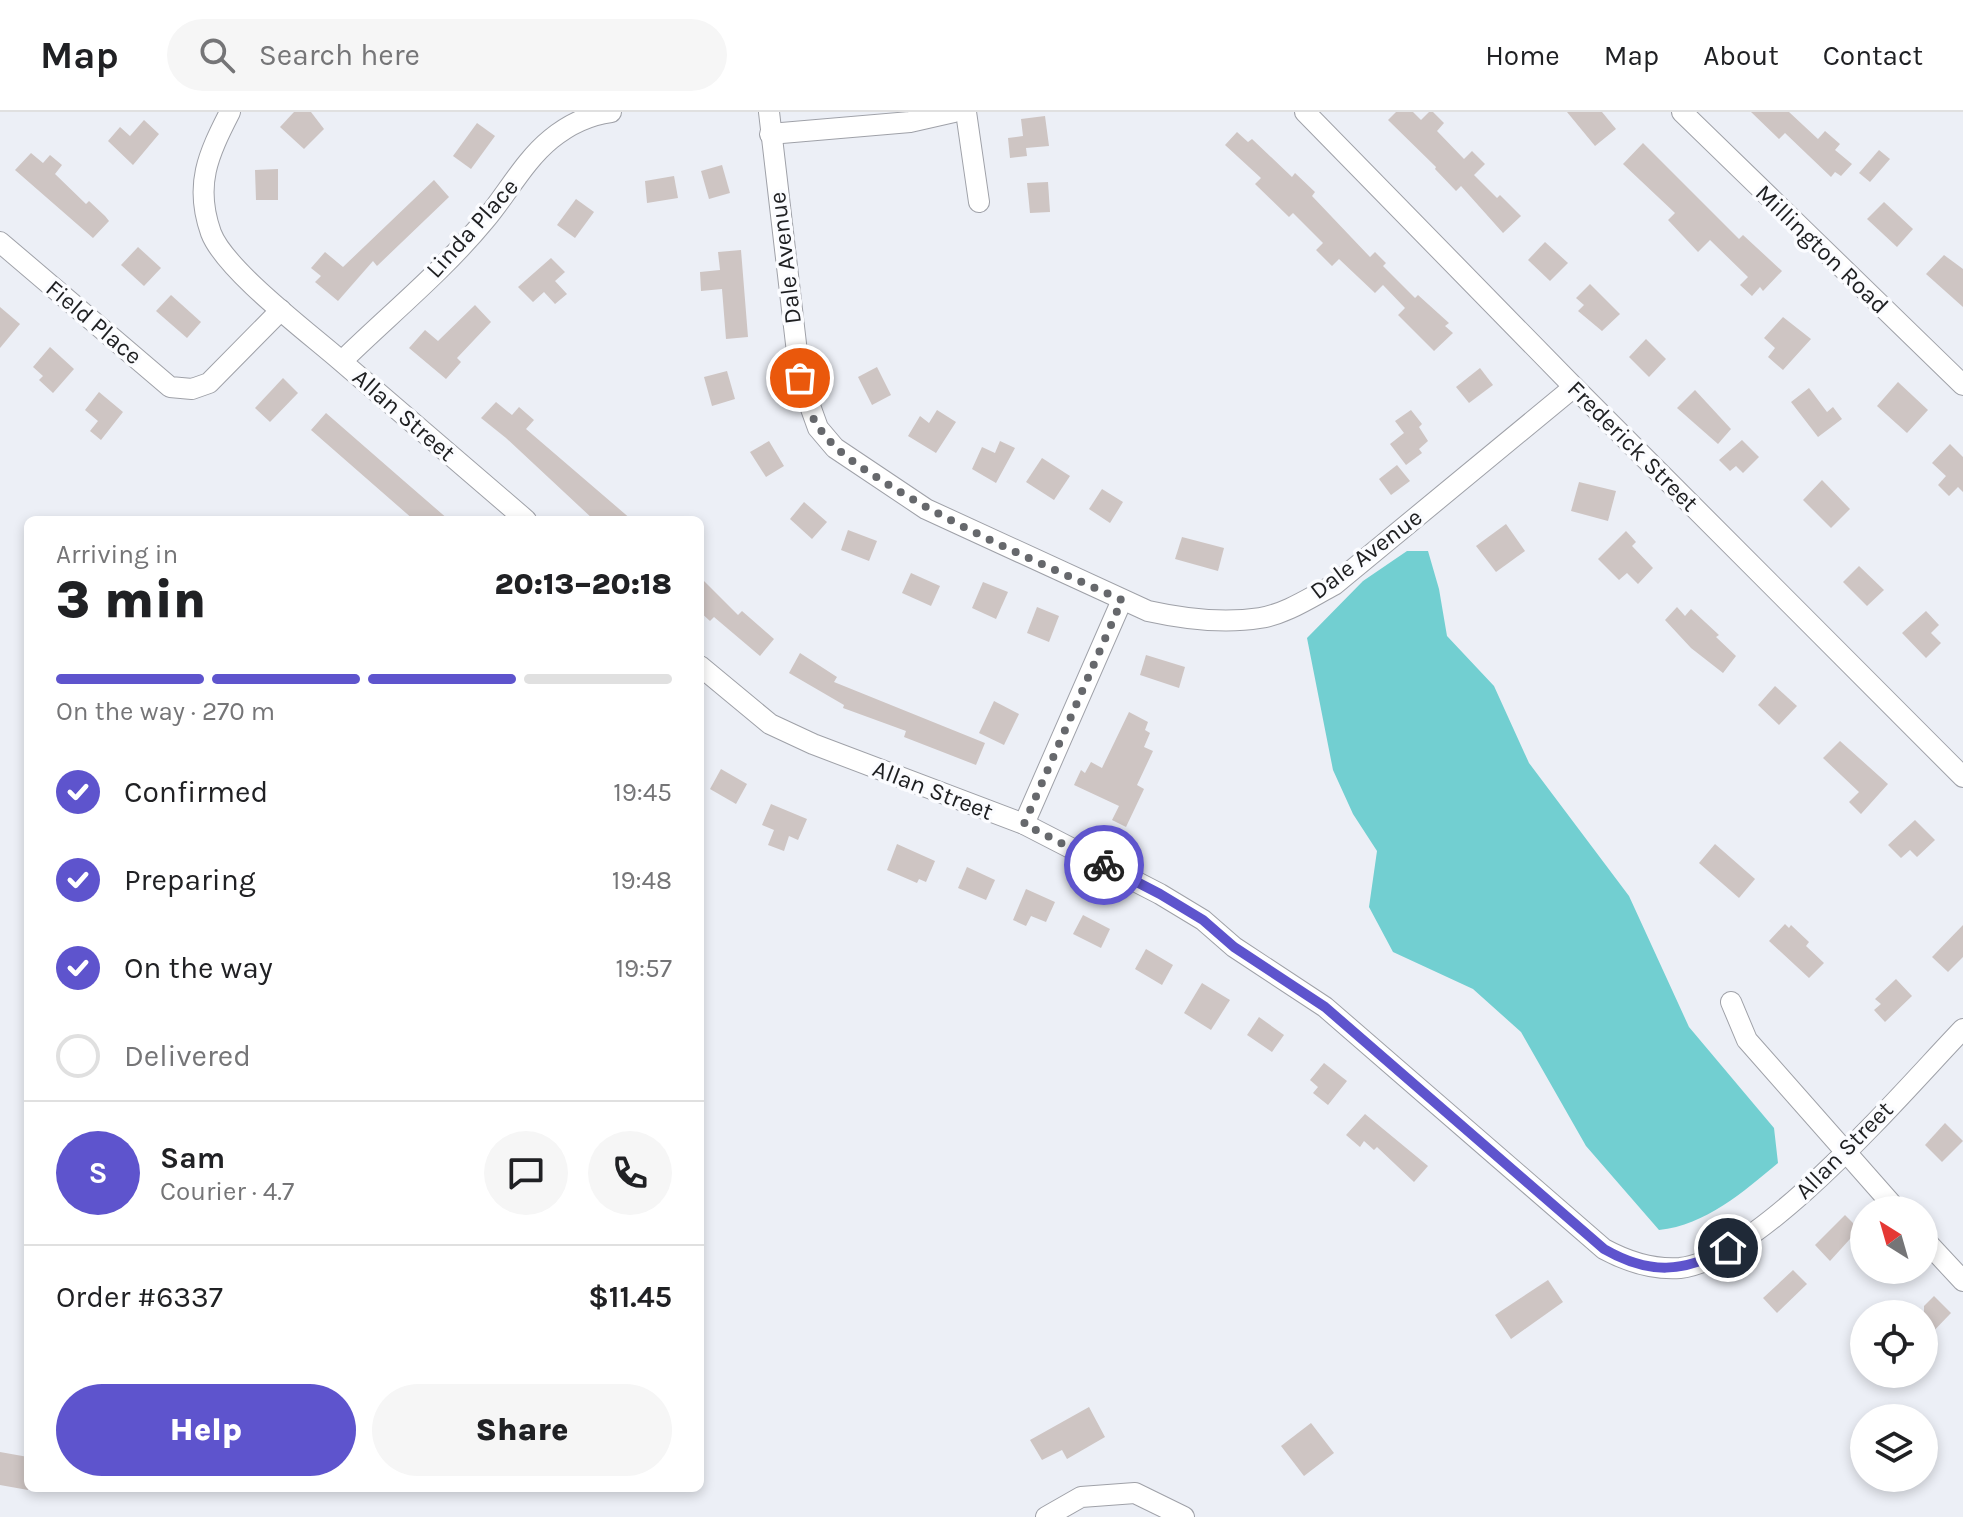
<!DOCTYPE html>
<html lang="en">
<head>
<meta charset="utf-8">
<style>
	:root { --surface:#fff; --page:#f6f6f6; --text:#202124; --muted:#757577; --line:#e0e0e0; --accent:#5e54cd }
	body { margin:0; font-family:Karla,sans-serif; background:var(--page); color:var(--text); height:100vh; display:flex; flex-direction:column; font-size:30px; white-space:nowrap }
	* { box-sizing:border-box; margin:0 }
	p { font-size:26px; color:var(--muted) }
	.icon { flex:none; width:44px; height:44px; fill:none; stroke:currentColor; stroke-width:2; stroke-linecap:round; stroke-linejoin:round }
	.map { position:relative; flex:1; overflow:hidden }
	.sheet { position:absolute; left:24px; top:404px; width:680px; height:976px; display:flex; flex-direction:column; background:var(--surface); border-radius:12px; box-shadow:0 4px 12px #0003 }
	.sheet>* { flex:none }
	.needle { width:52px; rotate:323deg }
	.tools { position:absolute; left:1850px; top:1084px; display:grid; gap:16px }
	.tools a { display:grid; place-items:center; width:88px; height:88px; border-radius:50%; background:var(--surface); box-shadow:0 4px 12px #0003; font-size:40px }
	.pin { position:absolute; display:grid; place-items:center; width:68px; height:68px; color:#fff; margin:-34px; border:4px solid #fff; border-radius:50%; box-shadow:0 2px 8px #0007 }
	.courier { position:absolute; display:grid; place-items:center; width:80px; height:80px; margin:-40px; border:6px solid #5e54cd; border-radius:50%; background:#fff; color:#222; box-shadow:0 2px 10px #0007 }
	.overview em { font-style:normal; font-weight:800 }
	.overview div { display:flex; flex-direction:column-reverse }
	.overview { display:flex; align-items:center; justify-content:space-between; height:136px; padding:0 32px }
	h1 { font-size:52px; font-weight:800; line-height:60px }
	.bar { display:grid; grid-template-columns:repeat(4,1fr); gap:12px 8px; align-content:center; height:96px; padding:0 32px }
	.bar i { height:10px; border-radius:6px; background:var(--line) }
	.bar .current { background:var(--accent) }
	.bar p { grid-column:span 4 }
	.line { display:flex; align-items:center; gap:20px; padding:0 32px; border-top:2px solid var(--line) }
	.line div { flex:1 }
	.round { display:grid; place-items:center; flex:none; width:84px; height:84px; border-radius:42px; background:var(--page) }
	ol { padding:0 32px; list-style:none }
	li { display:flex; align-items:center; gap:24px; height:88px }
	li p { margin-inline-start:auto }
	li .icon { padding:8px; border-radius:50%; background:var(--accent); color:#fff; stroke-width:4 }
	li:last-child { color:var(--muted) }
	li i { width:44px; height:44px; border:4px solid var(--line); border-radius:50% }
	.action { display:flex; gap:16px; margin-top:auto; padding:16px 32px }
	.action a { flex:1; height:92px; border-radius:48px; background:var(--accent); color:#fff; font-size:32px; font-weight:800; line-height:92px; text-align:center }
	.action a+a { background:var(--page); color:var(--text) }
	header { display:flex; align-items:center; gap:48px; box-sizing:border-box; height:112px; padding:0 40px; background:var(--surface); border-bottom:2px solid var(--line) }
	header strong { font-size:38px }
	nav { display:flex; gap:44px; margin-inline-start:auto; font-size:28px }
	.search { width:560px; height:72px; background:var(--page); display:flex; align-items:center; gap:20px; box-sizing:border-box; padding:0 28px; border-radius:44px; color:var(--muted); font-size:30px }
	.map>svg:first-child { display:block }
	.water { fill:#72cfd1 }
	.building { fill:#cec5c3 }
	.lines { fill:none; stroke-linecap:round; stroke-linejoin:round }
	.minor-casing { stroke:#9fa1a8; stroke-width:22 }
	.minor { stroke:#fff; stroke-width:20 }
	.done { stroke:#66686c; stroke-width:8; stroke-dasharray:0 14.4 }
	.route { stroke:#5e54cd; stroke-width:10 }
	.labels { text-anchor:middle; stroke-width:7; stroke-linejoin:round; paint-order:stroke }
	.street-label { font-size:24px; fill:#1e1f21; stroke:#fbfcff }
</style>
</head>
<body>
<header>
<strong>Map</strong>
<div class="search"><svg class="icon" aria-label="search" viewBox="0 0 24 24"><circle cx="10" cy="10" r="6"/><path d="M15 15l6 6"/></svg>Search here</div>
<nav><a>Home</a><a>Map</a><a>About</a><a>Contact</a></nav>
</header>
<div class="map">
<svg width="1963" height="1405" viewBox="0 0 1963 1405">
	<rect width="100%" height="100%" fill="#eceff6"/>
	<path class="water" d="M 1407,439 L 1428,439 L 1439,477 L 1447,524 L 1494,574 L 1529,651 L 1629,784 L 1689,915 L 1774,1016 L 1778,1051 C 1743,1080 1706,1113 1659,1118 L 1586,1034 L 1521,920 L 1473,877 L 1393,840 L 1369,795 L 1377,739 L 1353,702 L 1333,658 L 1307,526 L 1363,469 Z"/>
	<g class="building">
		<polygon points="294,0 311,0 324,17 304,37 280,15"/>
		<polygon points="1396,0 1413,0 1421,8 1429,0 1433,0 1444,11 1437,19 1464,47 1472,39 1485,52 1474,63 1497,86 1500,83 1521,104 1503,121 1461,74 1456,79 1435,57 1436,55 1388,8"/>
		<polygon points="1567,0 1602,0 1616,17 1595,34"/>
		<polygon points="1751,0 1789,0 1818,27 1825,19 1840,32 1835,38 1852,52 1841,64 1835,60 1831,65 1785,21 1779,27"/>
		<polygon points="1045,4 1049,34 1026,36 1027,44 1010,46 1008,26 1023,24 1021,7"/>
		<polygon points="144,8 159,22 133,53 108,29 120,15 130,24"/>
		<polygon points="477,11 495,24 471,57 453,44"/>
		<polygon points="1237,20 1248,30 1252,27 1292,65 1295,61 1315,80 1312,84 1370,145 1375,140 1386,151 1383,154 1415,186 1418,183 1449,211 1445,214 1453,221 1434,239 1398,203 1405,196 1383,173 1375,181 1339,147 1332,154 1316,138 1323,131 1293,101 1289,105 1255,72 1261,66 1225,33"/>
		<polygon points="1643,31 1739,127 1743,123 1782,159 1763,179 1760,175 1752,184 1740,173 1748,165 1710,128 1698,140 1668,108 1675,101 1623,52"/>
		<polygon points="1879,38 1890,47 1870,70 1859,61"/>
		<polygon points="31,41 43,51 50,43 62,53 55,62 86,92 89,89 105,104 109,109 93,126 15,58"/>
		<polygon points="722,53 730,81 709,87 701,59"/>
		<polygon points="278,57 278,88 256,88 255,58"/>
		<polygon points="674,64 678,86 647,91 645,69"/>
		<polygon points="434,68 449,85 377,154 373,149 338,189 315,170 321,164 311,156 325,140 343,155"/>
		<polygon points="1048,70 1050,100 1030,101 1027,71"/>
		<polygon points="576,87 594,100 575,126 557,113"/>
		<polygon points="1884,90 1913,117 1897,135 1867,107"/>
		<polygon points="1545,130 1568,151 1550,169 1528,148"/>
		<polygon points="138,135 161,156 144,174 121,153"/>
		<polygon points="741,138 748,225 726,227 722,177 701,179 700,160 720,158 718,140"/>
		<polygon points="1944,143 1963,157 1963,195 1926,162"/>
		<polygon points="551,146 565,160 555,169 567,182 555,192 544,180 533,190 518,175"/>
		<polygon points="1590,172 1620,202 1602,219 1578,199 1584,193 1576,186"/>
		<polygon points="171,183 201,210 187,226 156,199"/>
		<polygon points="475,193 491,210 457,246 461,250 446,267 409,236 425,218 438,229"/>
		<polygon points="0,195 20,212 0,236"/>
		<polygon points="1783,205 1811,227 1783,258 1768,245 1775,236 1764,226"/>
		<polygon points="1646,227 1666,247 1649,265 1629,245"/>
		<polygon points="50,235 74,257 53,281 39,268 43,264 33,255"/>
		<polygon points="877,255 891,283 872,293 858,265"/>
		<polygon points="1480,256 1493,273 1469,291 1456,275"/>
		<polygon points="727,259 735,287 712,294 704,265"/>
		<polygon points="283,266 298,281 270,310 255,296"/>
		<polygon points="1898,270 1928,298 1907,321 1877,294"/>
		<polygon points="1809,276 1827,300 1833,295 1842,307 1818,325 1791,290"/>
		<polygon points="1695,278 1731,317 1718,332 1677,296"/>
		<polygon points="99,280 123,300 101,328 90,319 98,309 85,298"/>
		<polygon points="496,290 512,303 519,295 534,308 526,317 632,408 594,408 506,326 481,306"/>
		<polygon points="937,298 956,310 936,341 908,324 920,304 929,311"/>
		<polygon points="1411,298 1422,312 1419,315 1428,329 1419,337 1422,341 1406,353 1390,332 1404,321 1395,309"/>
		<polygon points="326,301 404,369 449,408 414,408 311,318"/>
		<polygon points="1742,328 1759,345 1743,361 1736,354 1730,359 1719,348"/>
		<polygon points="769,329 784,354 766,365 750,340"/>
		<polygon points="1000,329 1015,336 996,371 972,357 982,335 995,341"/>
		<polygon points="1950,332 1963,345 1963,380 1958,375 1949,384 1938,373 1946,364 1932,351"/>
		<polygon points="1042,346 1070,364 1054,388 1026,370"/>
		<polygon points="1397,353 1410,369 1391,383 1379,367"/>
		<polygon points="1822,368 1850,397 1831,416 1803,388"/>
		<polygon points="1579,370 1616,379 1608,409 1571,399"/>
		<polygon points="1102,377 1123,390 1110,411 1089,397"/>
		<polygon points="804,390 827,410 812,427 790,407"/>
		<polygon points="1506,412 1525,439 1496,460 1476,434"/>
		<polygon points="848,418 877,429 869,449 841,438"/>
		<polygon points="1626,419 1636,430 1632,434 1653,456 1638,472 1627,461 1619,468 1598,447"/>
		<polygon points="1182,425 1224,436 1218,459 1175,447"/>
		<polygon points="1859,454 1884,478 1867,494 1843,470"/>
		<polygon points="911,461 940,474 931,494 902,481"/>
		<polygon points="700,465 738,503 742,499 774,527 760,544 714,505 710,509 700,500"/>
		<polygon points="983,470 1008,480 996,507 972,496"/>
		<polygon points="1037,495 1059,504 1049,530 1027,521"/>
		<polygon points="1677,495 1685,504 1691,497 1719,523 1716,525 1736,544 1723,561 1691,536 1665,508"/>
		<polygon points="1926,499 1939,513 1931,521 1941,531 1926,546 1902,521"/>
		<polygon points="800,541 837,565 834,570 985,631 976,653 904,625 906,619 843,596 844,593 789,561"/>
		<polygon points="1146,543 1185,555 1179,576 1140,563"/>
		<polygon points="1775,574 1797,594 1779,613 1758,593"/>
		<polygon points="994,589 1019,602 1004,633 979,621"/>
		<polygon points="1129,600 1148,610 1145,618 1150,621 1144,635 1153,639 1137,673 1144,677 1126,715 1112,708 1119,694 1074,673 1081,658 1085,661 1091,650 1102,656"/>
		<polygon points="1840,629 1888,672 1861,702 1849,690 1859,680 1823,646"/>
		<polygon points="721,657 747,672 736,692 710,677"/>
		<polygon points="771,692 807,707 798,728 789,724 784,739 768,733 774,718 762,713"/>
		<polygon points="1915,708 1935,728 1917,745 1910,738 1901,746 1888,733"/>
		<polygon points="897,732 935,749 926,770 919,767 917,771 887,758"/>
		<polygon points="1715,732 1755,767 1739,786 1699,751"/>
		<polygon points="967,755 995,768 986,788 958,776"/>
		<polygon points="1026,777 1055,790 1046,810 1031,804 1026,814 1013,808"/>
		<polygon points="1083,803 1110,817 1101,836 1073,822"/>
		<polygon points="1785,812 1789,816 1791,813 1809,830 1806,834 1824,851 1809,866 1769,829"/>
		<polygon points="1963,813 1963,845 1948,860 1932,845"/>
		<polygon points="1146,837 1173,853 1162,873 1135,857"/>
		<polygon points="1896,867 1912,884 1885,910 1874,898 1881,892 1875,887"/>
		<polygon points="1202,871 1230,888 1211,918 1184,901"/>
		<polygon points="1259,905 1284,923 1272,940 1247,923"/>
		<polygon points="1324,951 1347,969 1328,993 1313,981 1318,975 1310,968"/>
		<polygon points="1365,1002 1428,1054 1414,1070 1377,1035 1374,1038 1364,1029 1360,1035 1346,1023"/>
		<polygon points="1945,1011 1963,1029 1942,1050 1925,1033"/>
		<polygon points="1845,1103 1859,1117 1830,1149 1815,1133"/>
		<polygon points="1793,1158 1807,1172 1777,1201 1763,1186"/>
		<polygon points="1548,1168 1563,1190 1511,1227 1495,1203"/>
		<polygon points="1934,1184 1951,1201 1924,1229 1924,1194"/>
		<polygon points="1089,1295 1105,1325 1067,1347 1062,1338 1042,1348 1030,1328"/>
		<polygon points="1311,1311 1334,1341 1304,1364 1281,1334"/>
		<polygon points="0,1340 28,1345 28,1378 0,1373"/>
	</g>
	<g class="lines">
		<g class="minor-casing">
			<g id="minor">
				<path d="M 230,0 C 208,43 194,73 211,121 C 225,158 309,221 341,249 C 403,302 465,355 526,408"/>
				<path d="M 769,0 L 800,266 L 818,316 L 835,336 L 926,397 L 1148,499 C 1184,507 1223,512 1260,506 C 1286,502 1311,485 1334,473 L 1574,275"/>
				<polyline points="966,0 979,90"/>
				<polyline points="1305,0 1574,275 1963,665"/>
				<polyline points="1682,0 1963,273"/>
				<polyline points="770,22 910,10 954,0"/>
				<polyline points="0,130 170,275 192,277 209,271 281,198"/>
				<path d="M 342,249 C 389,203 443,159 485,108 C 507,82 524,49 551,27 C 568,13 589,3 611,0"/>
				<path d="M 700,554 L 770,612 L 813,632 L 1024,712 L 1160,782 L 1203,808 L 1234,835 L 1325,895 L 1604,1137 C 1628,1150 1652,1158 1680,1156 C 1761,1147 1905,977 1963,917"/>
				<polyline points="1024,712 1122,488"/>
				<polyline points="1731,890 1747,928 1897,1098"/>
				<polyline points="1924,1127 1963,1169"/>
				<polyline points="1046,1405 1081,1385 1135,1381 1184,1405"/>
			</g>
		</g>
		<use href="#minor" class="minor"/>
	</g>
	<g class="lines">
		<path class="done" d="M 800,266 C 805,283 809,303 820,317 C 835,339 859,354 881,368 C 956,416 1040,451 1122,488 L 1024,712 L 1104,753"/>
		<path class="route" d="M 1104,753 L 1160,782 L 1203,808 L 1234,835 L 1325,895 L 1604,1137 C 1649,1163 1684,1161 1728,1136"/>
	</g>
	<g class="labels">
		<g class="street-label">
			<text transform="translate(472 116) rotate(-48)" y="8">Linda Place</text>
			<text transform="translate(1822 137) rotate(44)" y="8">Millington Road</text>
			<text transform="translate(785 146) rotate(-97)" y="8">Dale Avenue</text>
			<text transform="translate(94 210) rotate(40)" y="8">Field Place</text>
			<text transform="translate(404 303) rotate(41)" y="8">Allan Street</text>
			<text transform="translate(1633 334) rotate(45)" y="8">Frederick Street</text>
			<text transform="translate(1366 442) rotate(-37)" y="8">Dale Avenue</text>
			<text transform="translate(933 678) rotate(21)" y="8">Allan Street</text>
			<text transform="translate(1844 1038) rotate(-45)" y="8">Allan Street</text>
		</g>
	</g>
</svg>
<div class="tools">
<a><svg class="needle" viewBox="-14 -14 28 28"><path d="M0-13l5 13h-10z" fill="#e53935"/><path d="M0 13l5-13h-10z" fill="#757577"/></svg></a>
<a><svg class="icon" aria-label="locate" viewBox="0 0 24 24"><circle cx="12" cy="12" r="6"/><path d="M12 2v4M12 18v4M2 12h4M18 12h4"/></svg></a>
<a><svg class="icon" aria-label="layers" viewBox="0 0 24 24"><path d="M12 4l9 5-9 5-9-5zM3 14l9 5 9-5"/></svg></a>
</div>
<div class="pin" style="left:800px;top:266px;background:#ea580c"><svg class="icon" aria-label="bag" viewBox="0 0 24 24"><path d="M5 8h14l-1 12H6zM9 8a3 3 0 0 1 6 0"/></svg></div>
<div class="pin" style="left:1728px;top:1136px;background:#1f2937"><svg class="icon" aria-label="home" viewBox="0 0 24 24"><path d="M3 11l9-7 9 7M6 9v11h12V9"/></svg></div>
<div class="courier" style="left:1104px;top:753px"><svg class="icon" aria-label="bike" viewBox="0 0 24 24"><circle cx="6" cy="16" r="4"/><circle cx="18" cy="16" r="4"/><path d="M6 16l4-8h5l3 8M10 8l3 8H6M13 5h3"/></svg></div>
<section class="sheet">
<div class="overview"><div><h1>3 min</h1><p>Arriving in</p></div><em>20:13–20:18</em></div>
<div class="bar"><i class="current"></i><i class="current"></i><i class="current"></i><i></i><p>On the way · 270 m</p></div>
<ol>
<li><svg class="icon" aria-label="check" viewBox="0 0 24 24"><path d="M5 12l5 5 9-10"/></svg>Confirmed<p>19:45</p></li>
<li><svg class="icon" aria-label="check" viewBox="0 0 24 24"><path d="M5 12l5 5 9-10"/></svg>Preparing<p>19:48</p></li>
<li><svg class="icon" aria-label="check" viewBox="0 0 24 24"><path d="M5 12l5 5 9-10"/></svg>On the way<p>19:57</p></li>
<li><i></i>Delivered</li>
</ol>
<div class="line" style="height:144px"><b class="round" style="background:var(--accent);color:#fff">S</b><div><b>Sam</b><p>Courier · 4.7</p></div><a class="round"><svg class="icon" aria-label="chat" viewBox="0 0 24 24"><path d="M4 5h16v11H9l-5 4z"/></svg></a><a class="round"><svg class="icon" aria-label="phone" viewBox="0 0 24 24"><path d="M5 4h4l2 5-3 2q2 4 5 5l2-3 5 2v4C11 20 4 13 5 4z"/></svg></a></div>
<div class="line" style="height:104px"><div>Order #6337</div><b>$11.45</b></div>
<div class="action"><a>Help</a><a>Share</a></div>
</section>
</div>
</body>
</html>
